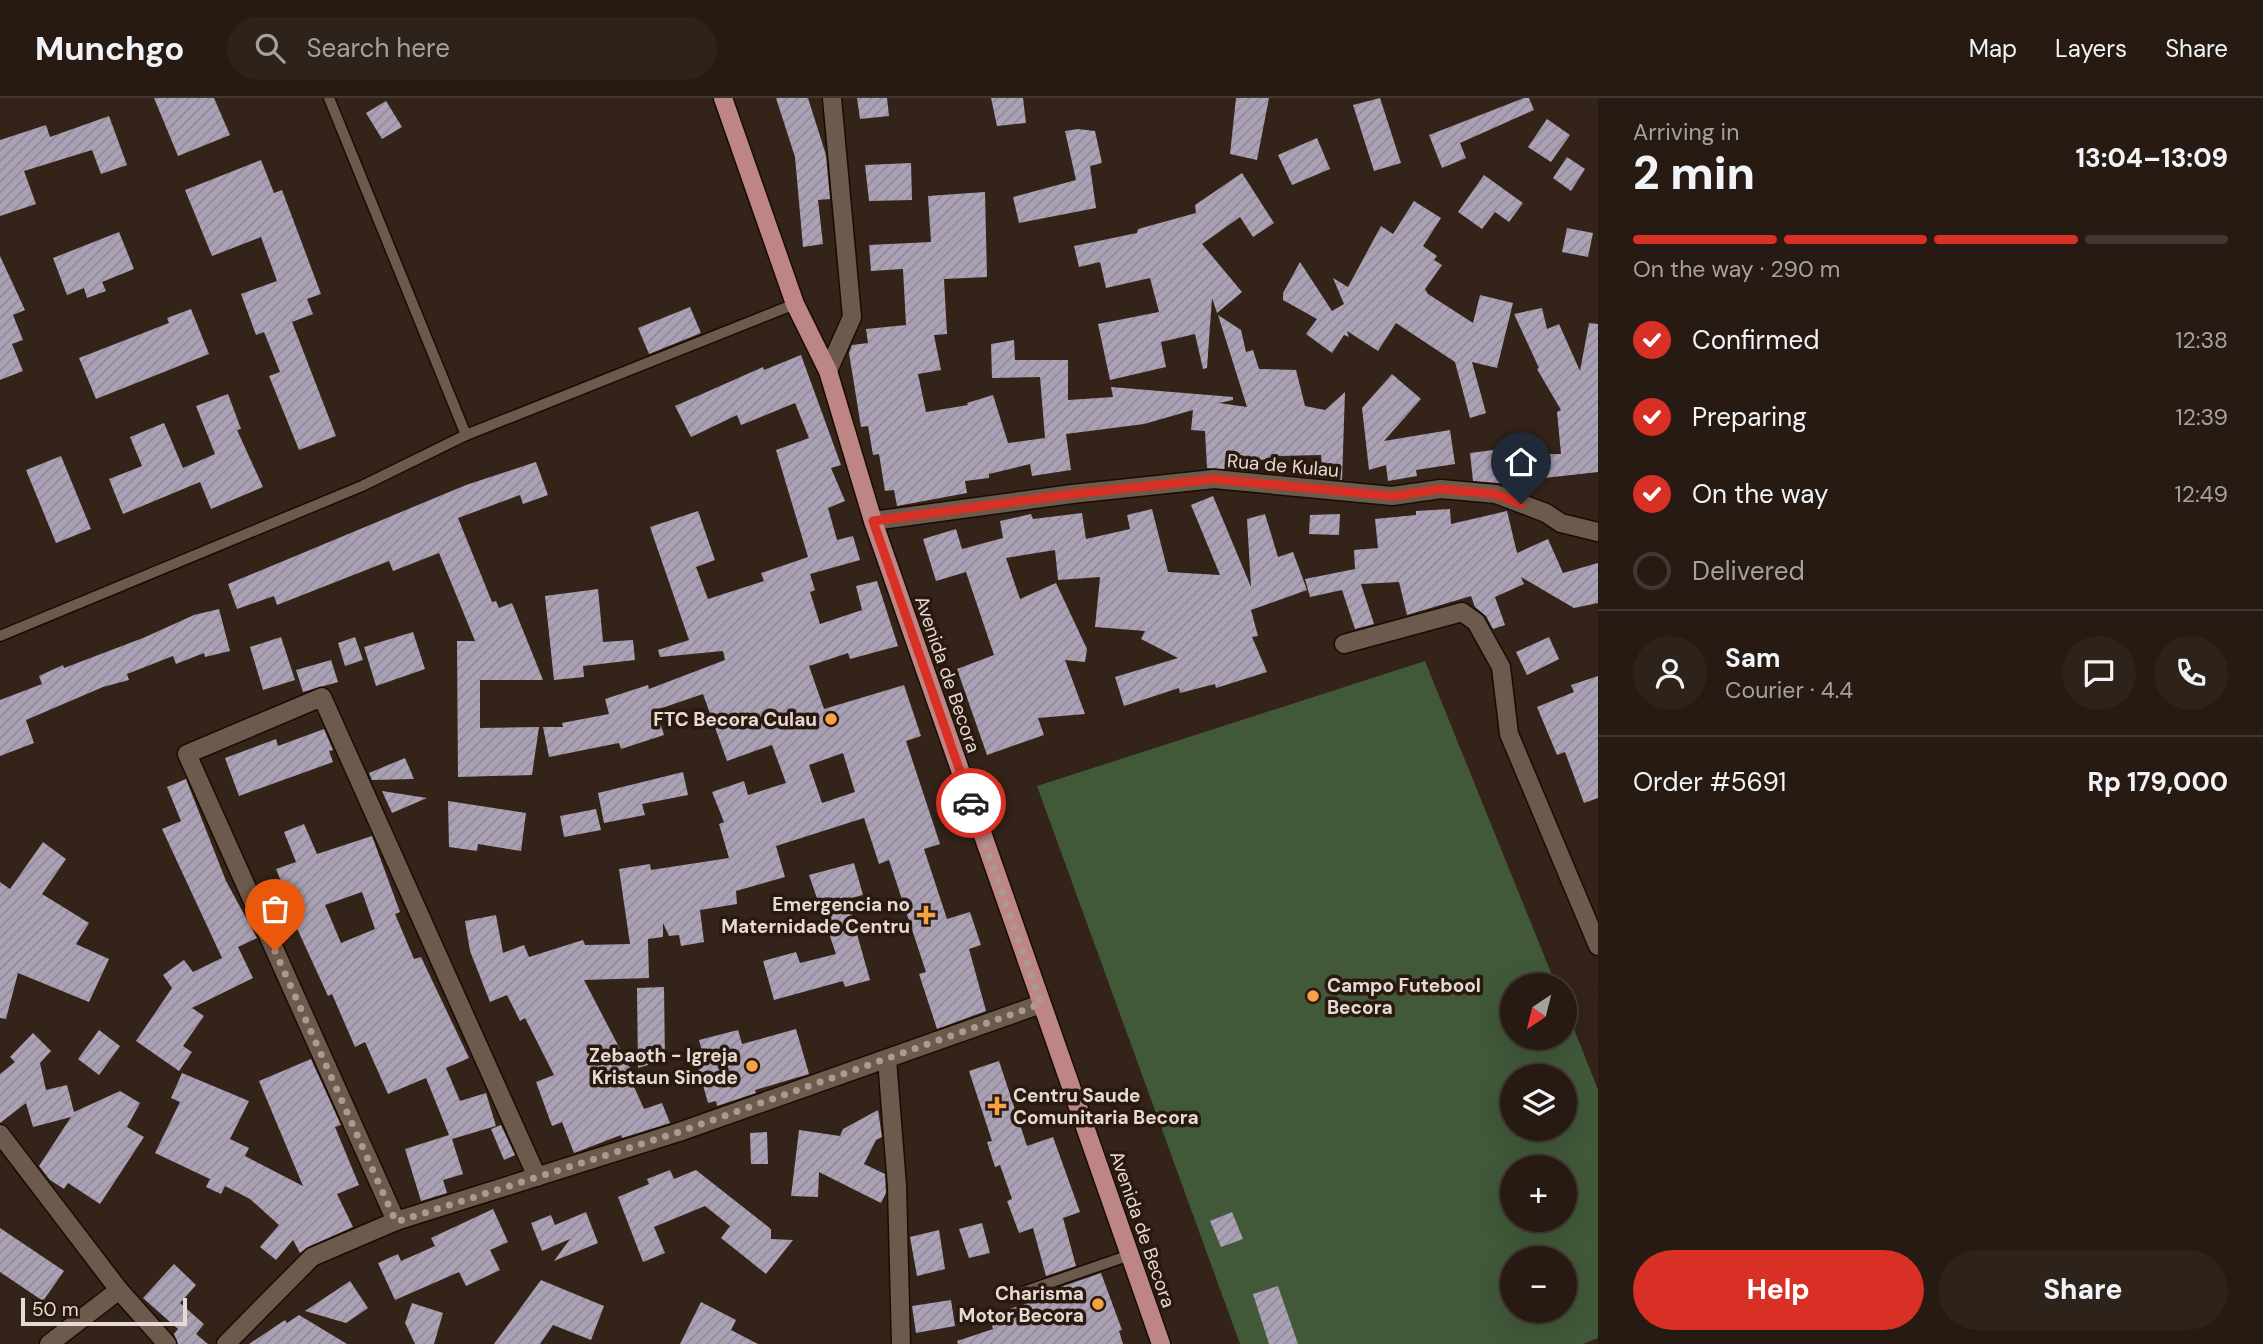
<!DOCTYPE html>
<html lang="en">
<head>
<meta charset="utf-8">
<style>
	:root { --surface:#261a12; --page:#2e231b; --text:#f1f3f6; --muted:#a4a19f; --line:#423832; --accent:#d93025 }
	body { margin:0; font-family:"DM Sans",sans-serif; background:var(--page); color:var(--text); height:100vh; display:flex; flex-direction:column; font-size:26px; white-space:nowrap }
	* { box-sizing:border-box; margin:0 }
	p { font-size:23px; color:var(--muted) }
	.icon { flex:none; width:38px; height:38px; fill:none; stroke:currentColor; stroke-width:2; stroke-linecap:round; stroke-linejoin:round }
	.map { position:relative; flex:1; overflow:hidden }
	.details { display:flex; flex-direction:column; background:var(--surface); width:665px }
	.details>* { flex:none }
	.needle { width:46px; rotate:215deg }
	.buttons { position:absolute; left:1500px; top:875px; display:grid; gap:14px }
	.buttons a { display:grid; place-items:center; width:77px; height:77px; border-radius:50%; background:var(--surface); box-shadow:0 7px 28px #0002,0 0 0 2px var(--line); font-size:35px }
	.scale { position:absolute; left:21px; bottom:18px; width:166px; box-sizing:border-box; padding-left:7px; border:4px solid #e6dbd4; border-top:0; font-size:19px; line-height:24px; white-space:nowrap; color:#e6dbd4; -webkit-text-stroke:5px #29190e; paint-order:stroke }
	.pin { position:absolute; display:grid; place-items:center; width:60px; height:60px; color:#fff; margin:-72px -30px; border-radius:50% 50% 50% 0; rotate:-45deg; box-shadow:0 0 7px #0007 }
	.pin .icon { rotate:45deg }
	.courier { position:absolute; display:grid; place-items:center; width:70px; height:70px; margin:-35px; border:5px solid #d93025; border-radius:50%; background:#fff; color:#222; box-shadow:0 2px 9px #0007 }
	.overview em { font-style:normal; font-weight:800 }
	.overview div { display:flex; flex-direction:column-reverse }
	.overview { display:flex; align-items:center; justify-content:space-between; height:119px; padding:0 35px }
	h1 { font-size:46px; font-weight:800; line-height:52px }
	.bar { display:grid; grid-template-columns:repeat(4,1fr); gap:10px 7px; align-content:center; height:84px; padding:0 35px }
	.bar i { height:9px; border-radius:5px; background:var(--line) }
	.bar .selected { background:var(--accent) }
	.bar p { grid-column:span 4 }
	.line { display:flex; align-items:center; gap:18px; padding:0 35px; border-top:2px solid var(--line) }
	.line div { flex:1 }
	.round { display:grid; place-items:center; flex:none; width:74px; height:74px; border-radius:37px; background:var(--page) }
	ol { padding:0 35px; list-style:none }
	li { display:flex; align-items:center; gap:21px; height:77px }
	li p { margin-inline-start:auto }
	li .icon { padding:7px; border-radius:50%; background:var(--accent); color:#fff; stroke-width:4 }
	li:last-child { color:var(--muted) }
	li i { width:38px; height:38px; border:4px solid var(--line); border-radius:50% }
	.cta { display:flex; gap:14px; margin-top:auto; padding:14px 35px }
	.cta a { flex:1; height:80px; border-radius:42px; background:var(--accent); color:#fff; font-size:28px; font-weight:800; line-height:80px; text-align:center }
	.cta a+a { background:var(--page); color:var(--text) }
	header { display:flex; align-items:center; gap:42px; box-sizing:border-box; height:98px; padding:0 35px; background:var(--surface); border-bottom:2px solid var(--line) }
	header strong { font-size:33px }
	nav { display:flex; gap:38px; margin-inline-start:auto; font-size:24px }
	.search { width:490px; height:63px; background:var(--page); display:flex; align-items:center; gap:18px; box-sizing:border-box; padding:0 24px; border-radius:38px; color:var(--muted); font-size:26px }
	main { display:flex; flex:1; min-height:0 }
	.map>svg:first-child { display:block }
	.pitch { fill:#415839; fill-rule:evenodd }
	.building { fill:url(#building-hatch); fill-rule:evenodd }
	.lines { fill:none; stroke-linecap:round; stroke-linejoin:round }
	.lane-casing { stroke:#1a0c03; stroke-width:13 }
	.street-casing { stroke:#1a0c03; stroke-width:21 }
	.primary-casing { stroke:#1a0c03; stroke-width:21 }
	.lane { stroke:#6c5a4d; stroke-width:10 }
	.street { stroke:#6c5a4d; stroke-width:18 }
	.primary { stroke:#be8585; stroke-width:18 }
	.done { stroke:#a79b92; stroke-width:7; stroke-dasharray:0 12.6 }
	.route { stroke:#d93025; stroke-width:9 }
	.poi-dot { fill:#f5a345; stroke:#29190e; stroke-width:2.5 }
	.labels { text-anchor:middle; stroke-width:7; stroke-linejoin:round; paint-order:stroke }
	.street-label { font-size:19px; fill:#e6dbd4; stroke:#29190e }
	.poi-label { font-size:19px; font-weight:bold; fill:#e6dbd4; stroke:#29190e; text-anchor:end }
</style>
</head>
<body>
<header>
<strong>Munchgo</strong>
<div class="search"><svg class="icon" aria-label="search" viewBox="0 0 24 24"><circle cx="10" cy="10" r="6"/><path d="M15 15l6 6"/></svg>Search here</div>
<nav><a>Map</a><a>Layers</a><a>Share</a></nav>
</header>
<main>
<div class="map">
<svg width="1598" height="1246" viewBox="0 0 1598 1246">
	<defs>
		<pattern id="building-hatch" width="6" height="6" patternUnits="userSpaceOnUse" patternTransform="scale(1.75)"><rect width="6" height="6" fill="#aaa1b5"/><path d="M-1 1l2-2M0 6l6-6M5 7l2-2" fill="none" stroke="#918998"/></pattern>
	</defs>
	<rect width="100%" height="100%" fill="#332318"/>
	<path class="pitch" d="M 1425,563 L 1556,887 L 1512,887 L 1512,940 L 1564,940 L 1565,908 L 1598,992 L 1598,1240 L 1583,1246 L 1240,1246 L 1037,688 ZM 1512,978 L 1564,978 L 1564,1031 L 1512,1031 ZM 1512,1069 L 1564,1069 L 1564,1122 L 1512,1122 ZM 1512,1160 L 1564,1160 L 1564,1213 L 1512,1213 Z"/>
	<g class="building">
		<polygon points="154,0 214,0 230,37 178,58"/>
		<polygon points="776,0 808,0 826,57 830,101 818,102 823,146 803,149 795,59"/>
		<polygon points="857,0 887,0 889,18 860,21"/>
		<polygon points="991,0 1023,0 1026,25 997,28"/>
		<polygon points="1236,0 1269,0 1257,62 1230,56"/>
		<polygon points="1380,0 1401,65 1374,73 1353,7"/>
		<polygon points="1524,0 1529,0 1534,12 1460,45 1466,60 1442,70 1429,37"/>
		<polygon points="386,3 402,29 382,41 366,15"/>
		<polygon points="109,18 127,67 101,76 92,52 24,73 36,106 0,118 0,42 46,27 50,39"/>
		<polygon points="1547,21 1570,37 1551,64 1528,49"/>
		<polygon points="1078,31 1095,33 1102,65 1090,68 1096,110 1019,125 1013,99 1076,82 1065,33"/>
		<polygon points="1317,40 1330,71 1292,87 1278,57"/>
		<polygon points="1567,59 1585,71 1571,93 1553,80"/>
		<polygon points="261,62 274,95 282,92 321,196 307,201 313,216 292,224 336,338 299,352 269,278 280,274 264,234 256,237 241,196 277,183 261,139 212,158 185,92"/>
		<polygon points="911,65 912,102 869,103 865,67"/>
		<polygon points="1242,75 1274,125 1253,139 1240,119 1202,146 1242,194 1217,215 1212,200 1207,270 1203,271 1195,236 1161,244 1166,269 1110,282 1098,226 1159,214 1150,180 1106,190 1100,164 1079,169 1074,148 1137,135 1138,131 1196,115 1195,107"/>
		<polygon points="1484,77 1523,105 1509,124 1495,114 1482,131 1458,114"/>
		<polygon points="985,94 987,179 944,181 947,236 934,237 941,272 918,276 926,314 968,307 967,305 993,297 1008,345 1045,340 1040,279 992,280 991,246 1014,242 1015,262 1068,262 1068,302 1113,299 1111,289 1233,299 1233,302 1219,305 1247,309 1218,217 1241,232 1246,254 1253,252 1259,271 1296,272 1305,308 1325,312 1345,294 1342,382 1323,380 1321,357 1279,358 1279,360 1259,362 1259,373 1207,370 1205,333 1191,332 1193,312 1144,326 1066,336 1071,372 1032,378 1030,366 989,376 989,380 965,383 967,395 897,408 894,392 885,393 879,356 873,357 868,328 861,329 849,255 852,247 868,245 866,231 906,227 903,171 871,173 869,147 931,144 928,98"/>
		<polygon points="1414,103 1441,120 1423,148 1437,158 1434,162 1442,167 1425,191 1428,196 1473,225 1480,197 1513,205 1497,270 1472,264 1486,315 1470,320 1455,264 1396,225 1378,253 1347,233 1349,239 1344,237 1332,255 1306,236 1317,221 1283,202 1283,195 1300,164 1332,213 1344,206 1333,180 1348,189 1381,128 1393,136"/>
		<polygon points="1567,130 1593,135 1588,159 1562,154"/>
		<polygon points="119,134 134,171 102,184 106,193 87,200 84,190 67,197 53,160"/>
		<polygon points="0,158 25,212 13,217 23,242 12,246 23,273 0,282"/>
		<polygon points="690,209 701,235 649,256 638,230"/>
		<polygon points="1542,210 1547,231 1559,226 1580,273 1589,225 1598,226 1598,374 1498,385 1473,383 1470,355 1493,352 1494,357 1561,356 1557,314 1561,312 1537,271 1539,270 1514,216"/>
		<polygon points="191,211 209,256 96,301 79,260 169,225 167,220"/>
		<path d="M 801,257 L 841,367 L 831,370 L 845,403 L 828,410 L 837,442 L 853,438 L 860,462 L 810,476 L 815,492 L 810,494 L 820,526 L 862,512 L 856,488 L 877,483 L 898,548 L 850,561 L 848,555 L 809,568 L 824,611 L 904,587 L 921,638 L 906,643 L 940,746 L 924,751 L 947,821 L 970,814 L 981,847 L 969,851 L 986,913 L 937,931 L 919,876 L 926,874 L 889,762 L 879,766 L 864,720 L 776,748 L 785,779 L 736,793 L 737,806 L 700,812 L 704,844 L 681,848 L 679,837 L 669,838 L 663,825 L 663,839 L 648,841 L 649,880 L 584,882 L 631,972 L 627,973 L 644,1011 L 662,1005 L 670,1025 L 622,1040 L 621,1037 L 574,1055 L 562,1024 L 552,1028 L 536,984 L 554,977 L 525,920 L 520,923 L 507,897 L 490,904 L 470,853 L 465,823 L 496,817 L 503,855 L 524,847 L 529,859 L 583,842 L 585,847 L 630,846 L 619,771 L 650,766 L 651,772 L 729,760 L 719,726 L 724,724 L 712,694 L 744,683 L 748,697 L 786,685 L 772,647 L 727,663 L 703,596 L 656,612 L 664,637 L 621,651 L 619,645 L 549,659 L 543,629 L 563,629 L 562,625 L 609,616 L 605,601 L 648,587 L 649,591 L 725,562 L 723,553 L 660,559 L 658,552 L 689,542 L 650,429 L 698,413 L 715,462 L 696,469 L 708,501 L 764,483 L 761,475 L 808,459 L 776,352 L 809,340 L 795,305 L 741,327 L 737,317 L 691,339 L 675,308 L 763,269 L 764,272 ZM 843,655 L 855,694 L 822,705 L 809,667 Z"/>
		<polygon points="1392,276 1421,301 1384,343 1450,332 1455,366 1416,372 1417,378 1388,383 1386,367 1369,372 1362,310"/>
		<polygon points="228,296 241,331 237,332 263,389 211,411 200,384 123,416 109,381 142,368 130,339 164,325 183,370 215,356 196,308"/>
		<polygon points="61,358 91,431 56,445 26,372"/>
		<polygon points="536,364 548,397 523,406 520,397 458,420 492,504 496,503 499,510 512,505 543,582 480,582 480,630 539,629 532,677 458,679 457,543 475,543 439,455 393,473 389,463 277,507 274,498 237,511 228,486 466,387"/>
		<polygon points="1213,398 1251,489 1247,421 1265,416 1278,459 1293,454 1307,492 1251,512 1258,538 1252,539 1267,574 1216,590 1215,586 1180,595 1179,590 1124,608 1115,579 1178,560 1141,541 1145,533 1095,529 1100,479 1058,482 1055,452 1006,460 1020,501 1056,485 1087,551 1085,564 1065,562 1085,616 1038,620 1044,637 987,657 957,571 994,557 966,474 936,483 923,441 956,431 962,451 1003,440 1000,423 1031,416 1033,421 1082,415 1086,441 1130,431 1127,417 1152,411 1168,474 1220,477 1191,407"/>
		<polygon points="1450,411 1451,426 1507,413 1517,455 1548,441 1563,475 1598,465 1598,505 1574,510 1521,479 1524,486 1495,499 1505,527 1493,531 1486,518 1475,509 1471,498 1407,517 1399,484 1361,486 1374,526 1355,531 1342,492 1310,499 1305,481 1355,471 1354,452 1378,450 1375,421 1416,417 1416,413"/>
		<polygon points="1340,416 1339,437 1309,436 1310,417"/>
		<polygon points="598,491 603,544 633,542 635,562 583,568 584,579 554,582 545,498"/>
		<polygon points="219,511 230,553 205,559 204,555 176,566 173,558 127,576 129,582 103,589 26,622 34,645 0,658 0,602 42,586 39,578 63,567 64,570 143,540 194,517"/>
		<polygon points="413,534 425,571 376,588 364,549"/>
		<polygon points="281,539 295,582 263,592 250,549"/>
		<polygon points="355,539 363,562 345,568 338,545"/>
		<polygon points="1549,539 1559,561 1527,577 1516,554"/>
		<polygon points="331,562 338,584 303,594 296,572"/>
		<polygon points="1598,578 1598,700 1584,705 1565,654 1557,657 1537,609 1574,594 1571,587"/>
		<polygon points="324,631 333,652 329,653 333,664 239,698 225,660 276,641 278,648"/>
		<polygon points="405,660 414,681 372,682 369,675"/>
		<polygon points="683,674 688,697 642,706 645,717 604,725 598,695"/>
		<polygon points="186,681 226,783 257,840 238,849 253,880 192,910 204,918 183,948 192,954 179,973 136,943 172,890 163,877 184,862 193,874 222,860 162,731 181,723 167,689"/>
		<polygon points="382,693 427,700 392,715"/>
		<polygon points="448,703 526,715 521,753 478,746 477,753 449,749"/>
		<polygon points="596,711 601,732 564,739 560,718"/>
		<path d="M 304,726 L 317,756 L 372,738 L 400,814 L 395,816 L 414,861 L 421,859 L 469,960 L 446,970 L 460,1003 L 486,995 L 496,1028 L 452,1041 L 463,1076 L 443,1082 L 447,1095 L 421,1103 L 405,1051 L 449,1037 L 426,980 L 388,996 L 365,944 L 355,949 L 332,896 L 328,898 L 295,826 L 298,825 L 276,771 L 296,764 L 284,734 ZM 362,794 L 375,831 L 341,845 L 325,807 Z"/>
		<polygon points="43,744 66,761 42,796 89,825 76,846 109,861 89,904 18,875 6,921 0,920 0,784 10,791"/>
		<polygon points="854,765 863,797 847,801 870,882 845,889 843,883 774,902 763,863 796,854 800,865 836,856 809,777"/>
		<polygon points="664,889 665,962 638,970 637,890"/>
		<polygon points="796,931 809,976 755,992 756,995 717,1008 716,1003 708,1005 695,958 703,956 699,942 738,932 742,946"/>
		<polygon points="99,932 120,948 99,977 78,961"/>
		<polygon points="33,935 51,953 40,965 46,992 67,987 74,1014 120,993 140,1005 127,1029 144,1039 100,1106 68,1085 64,1091 50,1082 39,1068 71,1019 33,1029 26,1005 0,1025 0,976 15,964 10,959"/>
		<polygon points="311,961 341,1027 335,1029 359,1087 337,1096 353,1129 308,1149 300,1155 293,1142 276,1162 260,1149 279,1127 250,1101 225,1088 221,1096 206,1089 210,1081 155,1055 180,1004 171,1000 182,975 249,1003 230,1041 249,1050 245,1058 303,1088 259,983"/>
		<polygon points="999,963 1027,1048 1053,1039 1080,1114 1063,1120 1076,1168 1046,1178 1033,1130 1019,1135 1007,1103 1012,1101 1000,1067 995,1069 987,1044 992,1043 969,973"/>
		<polygon points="878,1012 882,1039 876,1042 864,1066 885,1076 886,1095 881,1105 819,1074 818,1099 791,1098 799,1032 840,1038 843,1031"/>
		<polygon points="501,1027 515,1057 504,1062 491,1031"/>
		<polygon points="767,1034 768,1066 751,1066 750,1035"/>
		<polygon points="670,1072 674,1081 696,1072 771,1131 771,1141 793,1142 766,1176 721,1140 730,1128 705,1108 654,1129 665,1155 643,1164 618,1099 649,1086 647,1081"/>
		<polygon points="493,1111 508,1144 490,1152 500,1172 466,1188 459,1174 395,1202 378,1165 398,1156 401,1163 435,1148 431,1140"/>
		<polygon points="586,1114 598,1145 554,1163 570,1141 542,1153 531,1125 551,1117 555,1127"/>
		<polygon points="1232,1114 1243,1141 1221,1149 1210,1123"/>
		<polygon points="982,1125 990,1155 969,1160 959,1131"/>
		<polygon points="0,1130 64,1173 43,1203 0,1174"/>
		<polygon points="939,1132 945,1171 917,1178 910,1139"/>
		<polygon points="174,1166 196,1187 180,1205 204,1226 196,1236 208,1246 178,1246 174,1236 178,1231 143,1200"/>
		<polygon points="1101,1175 1122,1232 1119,1233 1123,1246 958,1246 957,1243 993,1231 989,1218 1031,1204 1029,1200"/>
		<polygon points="541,1182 604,1208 591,1242 553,1227 540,1246 494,1246"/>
		<polygon points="350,1183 368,1210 346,1225 305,1213"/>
		<polygon points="1278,1188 1298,1246 1269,1246 1253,1196"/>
		<polygon points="951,1202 955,1228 916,1235 912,1208"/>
		<polygon points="701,1204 736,1222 731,1232 758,1246 680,1246"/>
		<polygon points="412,1205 443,1215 434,1246 415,1246 405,1225"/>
		<polygon points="299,1217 347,1246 249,1246 285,1222 287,1225"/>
	</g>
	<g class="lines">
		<g class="lane-casing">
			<g id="lane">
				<polyline points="329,0 466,337"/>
				<polyline points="0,538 362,388 466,337 795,206"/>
				<polyline points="1023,1194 1130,1157"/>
			</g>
		</g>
		<g class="street-casing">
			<g id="street">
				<polyline points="828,273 852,219 832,0"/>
				<polyline points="873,423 1072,396 1214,381 1392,398 1441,391 1496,396 1546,415 1561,425 1598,434"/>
				<polyline points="1344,546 1462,514 1476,524 1501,569 1509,636 1598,848"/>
				<polyline points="887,961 897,1088 901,1246"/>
				<polyline points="0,1036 119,1192 167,1246"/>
				<polyline points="396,1123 187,656 322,599 537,1079"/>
				<polyline points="49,1246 119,1192"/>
				<polyline points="226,1246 312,1159 396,1123 679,1034 1041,906"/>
			</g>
		</g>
		<g class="primary-casing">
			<polyline id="primary" points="723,0 795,206 828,273 873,423 1161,1246"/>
		</g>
		<use href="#lane" class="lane"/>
		<use href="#street" class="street"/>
		<use href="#primary" class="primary"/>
	</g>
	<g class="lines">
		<polyline class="done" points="275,853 396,1124 679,1034 1041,906 971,705"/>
		<polyline class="route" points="971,705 873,423 1072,396 1214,381 1392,398 1441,391 1496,396 1521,406"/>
	</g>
	<g class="poi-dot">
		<circle cx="831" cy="621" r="7"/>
		<path d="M922.5 806.5h7v7h7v7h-7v7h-7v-7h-7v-7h7z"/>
		<circle cx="1313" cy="898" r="7"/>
		<circle cx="752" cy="968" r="7"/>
		<path d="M993.5 997.5h7v7h7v7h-7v7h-7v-7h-7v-7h7z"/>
		<circle cx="1098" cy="1206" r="7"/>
	</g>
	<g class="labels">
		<g class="street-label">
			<text transform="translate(1283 367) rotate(5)" y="7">Rua de Kulau</text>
			<text transform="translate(948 576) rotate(71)" y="7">Avenida de Becora</text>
			<text transform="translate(1143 1131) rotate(71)" y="7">Avenida de Becora</text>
		</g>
		<g class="poi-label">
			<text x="817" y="628">FTC Becora Culau</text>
			<text x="910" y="813">Emergencia no<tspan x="910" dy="22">Maternidade Centru</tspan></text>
			<text x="1327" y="894" text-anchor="start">Campo Futebool<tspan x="1327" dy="22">Becora</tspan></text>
			<text x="738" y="964">Zebaoth - Igreja<tspan x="738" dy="22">Kristaun Sinode</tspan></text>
			<text x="1013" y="1004" text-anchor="start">Centru Saude<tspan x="1013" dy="22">Comunitaria Becora</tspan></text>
			<text x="1084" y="1202">Charisma<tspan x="1084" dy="22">Motor Becora</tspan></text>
		</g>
	</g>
</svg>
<div class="buttons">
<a><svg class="needle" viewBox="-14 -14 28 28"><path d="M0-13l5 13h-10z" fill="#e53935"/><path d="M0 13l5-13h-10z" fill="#a4a19f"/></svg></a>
<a><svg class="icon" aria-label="layers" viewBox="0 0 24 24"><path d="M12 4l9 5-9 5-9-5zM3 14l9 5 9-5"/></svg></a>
<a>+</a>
<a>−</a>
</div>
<div class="scale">50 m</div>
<div class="pin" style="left:275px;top:853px;background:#ea580c"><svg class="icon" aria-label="bag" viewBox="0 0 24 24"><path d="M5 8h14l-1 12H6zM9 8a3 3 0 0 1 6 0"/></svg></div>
<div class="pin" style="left:1521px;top:406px;background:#1f2937"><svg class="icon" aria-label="home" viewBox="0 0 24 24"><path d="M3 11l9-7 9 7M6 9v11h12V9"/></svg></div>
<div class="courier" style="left:971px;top:705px"><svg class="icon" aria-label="car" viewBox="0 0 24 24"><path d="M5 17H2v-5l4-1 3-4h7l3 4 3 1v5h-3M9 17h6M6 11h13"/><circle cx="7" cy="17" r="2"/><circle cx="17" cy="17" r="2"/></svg></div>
</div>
<section class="details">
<div class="overview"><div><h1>2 min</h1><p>Arriving in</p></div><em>13:04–13:09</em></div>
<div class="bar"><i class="selected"></i><i class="selected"></i><i class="selected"></i><i></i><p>On the way · 290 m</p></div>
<ol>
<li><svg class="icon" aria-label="check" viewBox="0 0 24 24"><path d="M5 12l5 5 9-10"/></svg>Confirmed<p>12:38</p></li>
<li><svg class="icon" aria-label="check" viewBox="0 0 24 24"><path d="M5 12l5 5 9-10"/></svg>Preparing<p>12:39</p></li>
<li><svg class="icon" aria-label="check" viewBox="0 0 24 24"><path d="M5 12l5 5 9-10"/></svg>On the way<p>12:49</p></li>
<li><i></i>Delivered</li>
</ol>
<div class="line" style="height:126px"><a class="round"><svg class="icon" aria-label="person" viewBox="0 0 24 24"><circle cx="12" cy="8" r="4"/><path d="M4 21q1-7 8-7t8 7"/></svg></a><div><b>Sam</b><p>Courier · 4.4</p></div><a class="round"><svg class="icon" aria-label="chat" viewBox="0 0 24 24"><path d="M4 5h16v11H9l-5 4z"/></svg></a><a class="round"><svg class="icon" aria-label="phone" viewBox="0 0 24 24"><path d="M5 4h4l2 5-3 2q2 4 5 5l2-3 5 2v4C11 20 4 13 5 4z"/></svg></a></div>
<div class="line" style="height:91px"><div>Order #5691</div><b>Rp 179,000</b></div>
<div class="cta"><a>Help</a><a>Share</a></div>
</section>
</main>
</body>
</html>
